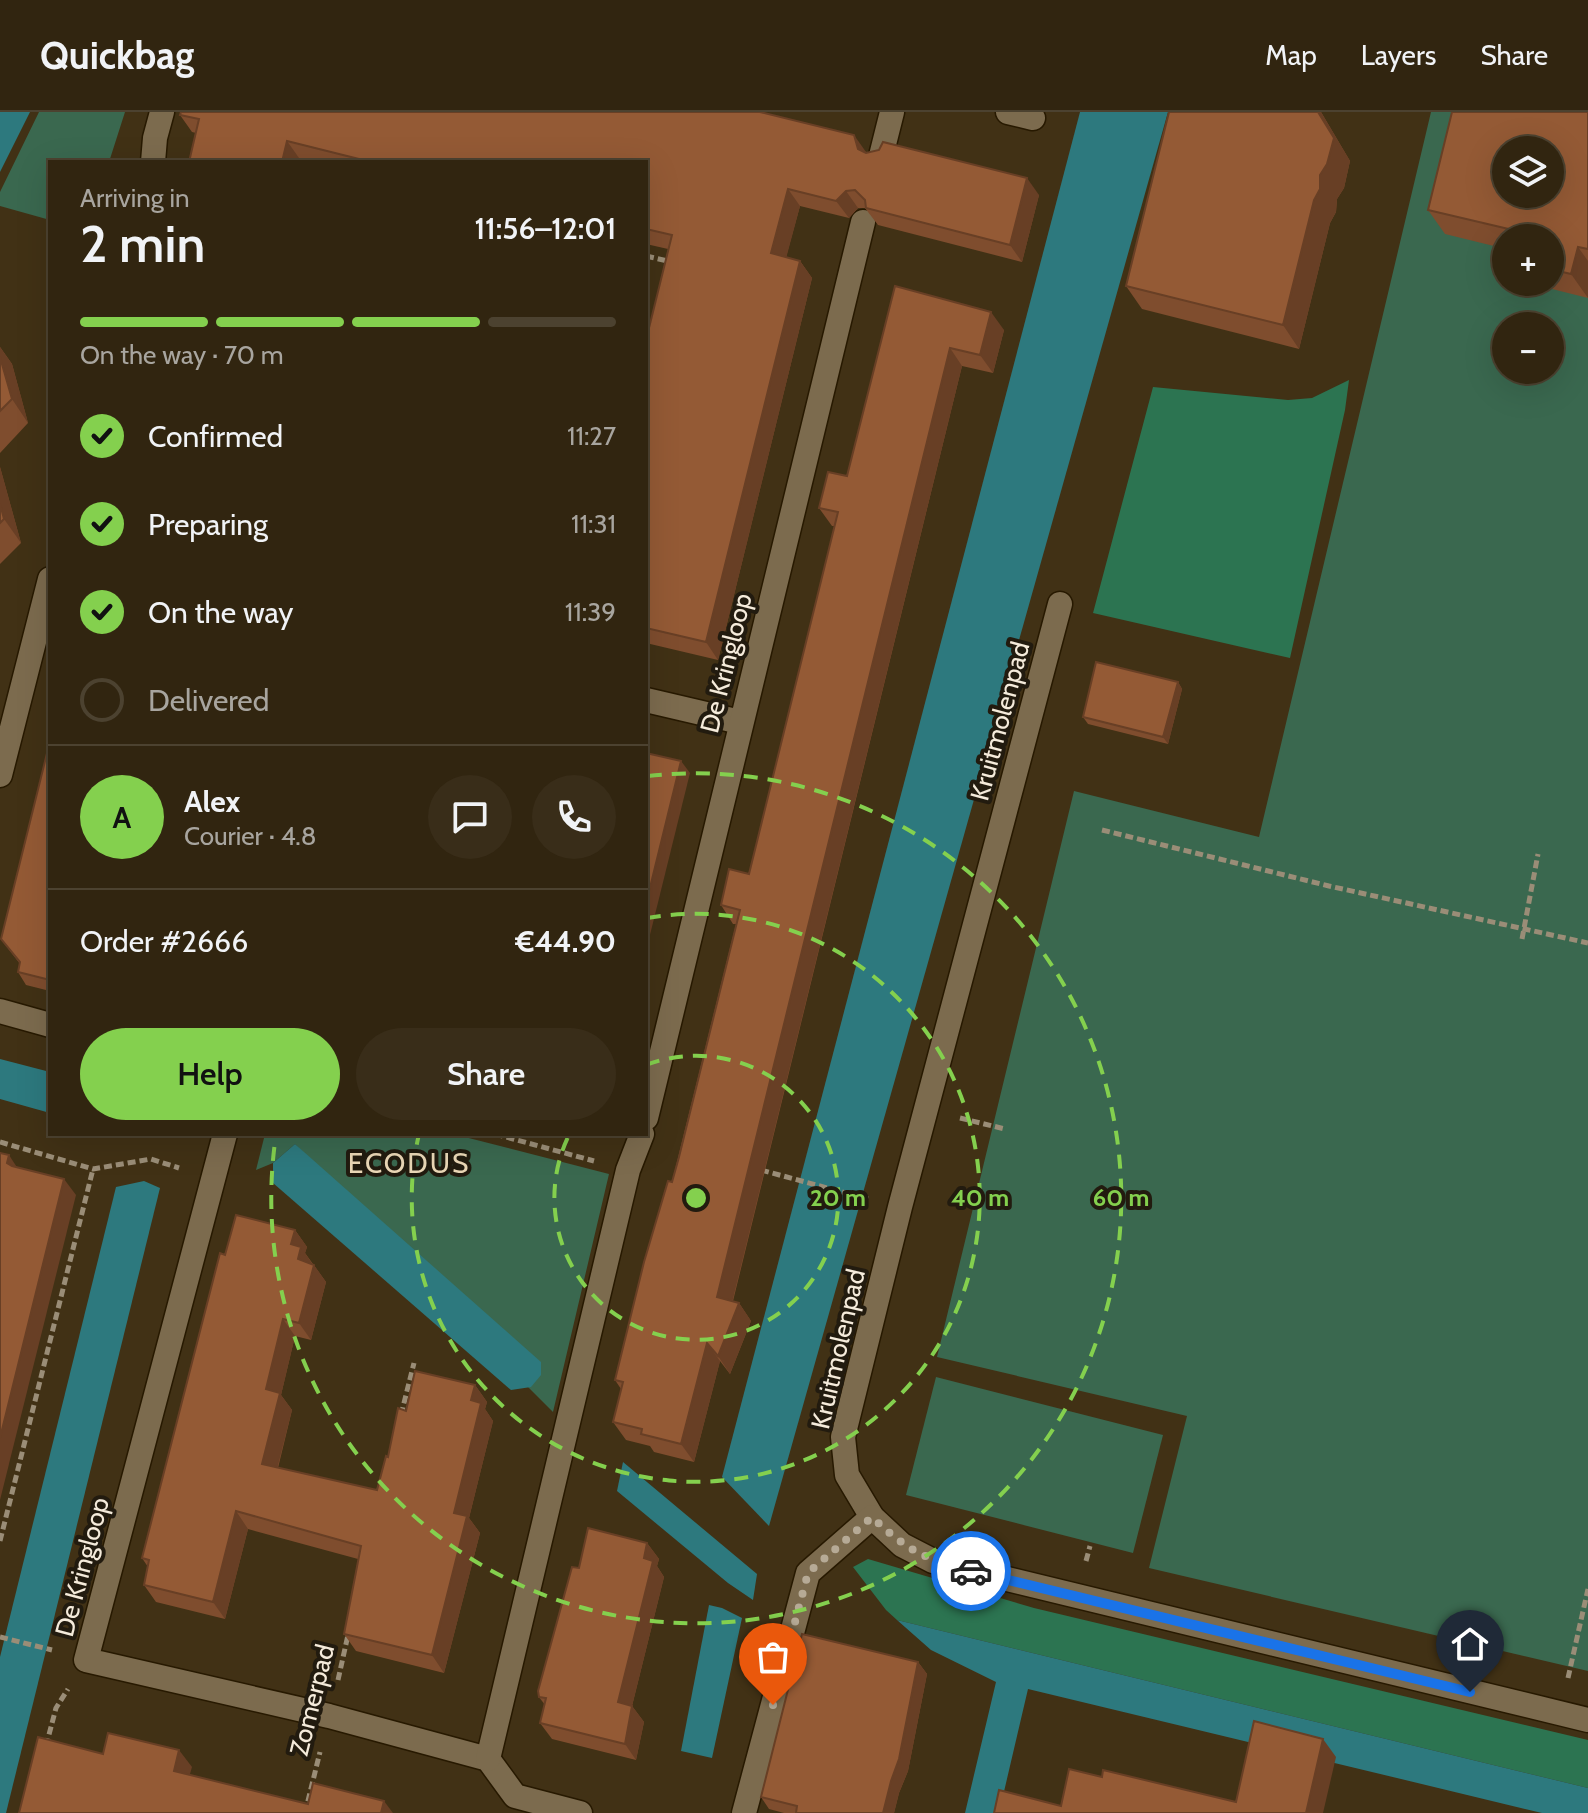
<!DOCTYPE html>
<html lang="en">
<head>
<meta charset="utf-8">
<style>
	:root { --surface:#312510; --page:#392d19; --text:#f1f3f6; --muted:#a8a59f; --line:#4c4230; --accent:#84d04e }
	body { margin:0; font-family:Cabin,sans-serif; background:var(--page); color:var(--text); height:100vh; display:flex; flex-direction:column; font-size:30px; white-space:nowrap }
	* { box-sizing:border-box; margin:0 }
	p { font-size:26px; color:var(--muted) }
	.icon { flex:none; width:44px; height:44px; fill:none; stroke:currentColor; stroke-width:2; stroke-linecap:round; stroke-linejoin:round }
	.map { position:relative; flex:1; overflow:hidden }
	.drawer { position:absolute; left:48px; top:48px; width:600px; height:976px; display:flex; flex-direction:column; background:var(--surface); border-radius:0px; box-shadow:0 8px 32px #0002,0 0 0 2px var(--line) }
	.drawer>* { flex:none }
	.buttons { position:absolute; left:1492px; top:24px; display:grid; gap:16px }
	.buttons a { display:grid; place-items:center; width:72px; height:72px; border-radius:50%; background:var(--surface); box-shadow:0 8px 32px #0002,0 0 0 2px var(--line); font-size:40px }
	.pin { position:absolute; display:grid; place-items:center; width:68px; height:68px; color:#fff; margin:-82px -34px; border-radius:50% 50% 50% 0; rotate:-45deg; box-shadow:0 0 8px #0007 }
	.pin .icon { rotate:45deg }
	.courier { position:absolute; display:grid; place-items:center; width:80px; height:80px; margin:-40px; border:6px solid #1a73e8; border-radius:50%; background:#fff; color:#222; box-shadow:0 2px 10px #0007 }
	.headline em { font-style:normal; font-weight:600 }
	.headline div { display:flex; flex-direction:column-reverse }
	.headline { display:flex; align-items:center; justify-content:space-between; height:136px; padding:0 32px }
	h1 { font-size:52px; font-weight:600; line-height:60px }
	.bar { display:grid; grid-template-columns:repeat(4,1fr); gap:12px 8px; align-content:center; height:96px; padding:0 32px }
	.bar i { height:10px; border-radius:6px; background:var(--line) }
	.bar .current { background:var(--accent) }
	.bar p { grid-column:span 4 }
	.line { display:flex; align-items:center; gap:20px; padding:0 32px; border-top:2px solid var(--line) }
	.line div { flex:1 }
	.round { display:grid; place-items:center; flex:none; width:84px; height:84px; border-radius:42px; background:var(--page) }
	ol { padding:0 32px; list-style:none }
	li { display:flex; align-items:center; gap:24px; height:88px }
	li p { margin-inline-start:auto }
	li .icon { padding:8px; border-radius:50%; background:var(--accent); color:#111; stroke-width:4 }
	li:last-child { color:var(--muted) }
	li i { width:44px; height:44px; border:4px solid var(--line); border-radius:50% }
	.primary-button { display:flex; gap:16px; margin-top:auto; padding:16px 32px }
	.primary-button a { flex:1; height:92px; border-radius:48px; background:var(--accent); color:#111; font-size:32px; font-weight:600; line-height:92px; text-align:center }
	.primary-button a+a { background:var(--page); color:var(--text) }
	header { display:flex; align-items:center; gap:48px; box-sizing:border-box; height:112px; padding:0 40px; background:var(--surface); border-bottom:2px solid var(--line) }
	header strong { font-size:38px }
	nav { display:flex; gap:44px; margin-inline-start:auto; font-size:28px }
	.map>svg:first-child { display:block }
	.green { fill:#3a684f; fill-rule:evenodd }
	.forest { fill:#2c7451 }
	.water { fill:#2d797e }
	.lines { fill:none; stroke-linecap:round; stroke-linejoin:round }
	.street-casing { stroke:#271900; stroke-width:27 }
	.path { stroke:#9a8d77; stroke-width:5; stroke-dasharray:8 4; stroke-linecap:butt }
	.street { stroke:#7c6b4e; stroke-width:24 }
	.wall { fill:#7f4d2e }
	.shaded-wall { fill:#683f25 }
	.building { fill:#945a35; stroke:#683f25; stroke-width:2; fill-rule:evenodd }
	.done { stroke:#b6aa96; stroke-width:8; stroke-dasharray:0 14.4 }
	.route { stroke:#1a73e8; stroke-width:10 }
	.ring { fill:none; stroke:#84d04e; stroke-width:4; stroke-dasharray:14 10 }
	.labels { text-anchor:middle; stroke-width:8; stroke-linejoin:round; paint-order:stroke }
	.street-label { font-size:26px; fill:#f5ebdb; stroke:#221b0f }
	.neighbourhood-label { font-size:28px; letter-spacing:2px; fill:#ead7b6; stroke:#221b0f }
	.centre { fill:#84d04e; stroke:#221b0f; stroke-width:4 }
	.ring-label { font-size:24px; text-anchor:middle; font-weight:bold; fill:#84d04e; stroke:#221b0f; stroke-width:8; stroke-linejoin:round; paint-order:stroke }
</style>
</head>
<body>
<header>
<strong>Quickbag</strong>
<nav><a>Map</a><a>Layers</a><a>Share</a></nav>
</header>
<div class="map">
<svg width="1588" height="1701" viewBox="0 0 1588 1701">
	<rect width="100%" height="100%" fill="#413115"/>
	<g class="green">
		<polygon points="39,0 125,0 109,50 50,50 50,108 0,94 0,80"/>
		<path d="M 1431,0 L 1588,0 L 1588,1559 L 1149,1456 L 1187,1304 L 937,1245 L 1074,679 L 1259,725 ZM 1506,38 L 1550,38 L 1550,82 L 1506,82 ZM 1506,126 L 1550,126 L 1550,170 L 1506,170 ZM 1506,214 L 1550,214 L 1550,258 L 1506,258 Z"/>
		<polygon points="265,1022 453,1022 609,1062 553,1300 528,1275 531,1274 295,1032 273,1051 256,1058"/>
		<polygon points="936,1265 1163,1323 1133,1441 906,1383"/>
	</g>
	<g class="forest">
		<polygon points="1349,268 1345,298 1290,546 1093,501 1153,275 1288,288 1312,286"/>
		<polygon points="868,1447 1034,1496 1588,1628 1588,1676 897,1508 886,1498 853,1455"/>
	</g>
	<g class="water">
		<polygon points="0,0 30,0 0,60"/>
		<polygon points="1080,0 1168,0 769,1414 722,1365"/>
		<polygon points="0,947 50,960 50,1001 0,987"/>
		<polygon points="295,1032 541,1250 541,1263 531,1275 511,1278 273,1071 273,1051"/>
		<polygon points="144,1069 160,1076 6,1701 0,1701 0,1545 116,1075"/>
		<polygon points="623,1350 757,1462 753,1488 728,1471 617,1379"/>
		<polygon points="709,1493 722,1496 742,1506 712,1646 681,1639"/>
		<polygon points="897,1508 1588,1676 1588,1701 1542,1701 1028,1577 999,1701 965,1701 996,1570 931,1538"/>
	</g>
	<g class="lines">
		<g class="street-casing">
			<g id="street">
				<polyline points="1008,0 1033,6"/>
				<polyline points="881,44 892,0"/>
				<polyline points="153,50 155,26 162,0"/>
				<polyline points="1060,492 900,1095 843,1325 847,1363 872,1405 902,1433 933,1449 1588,1608"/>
				<polyline points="646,588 740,610"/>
				<polyline points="0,663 50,467"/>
				<polyline points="0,899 50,913"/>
				<polyline points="646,1006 863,110"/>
				<polyline points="225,1022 86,1548 329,1604 488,1647 515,1684 580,1701"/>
				<polyline points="488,1647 628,1058 642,1022"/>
				<polyline points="744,1701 808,1461 872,1405"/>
			</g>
		</g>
		<g class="path">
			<polyline points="646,144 672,150"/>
			<polyline points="1102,718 1329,774 1588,831"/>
			<polyline points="1522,827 1538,742"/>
			<polyline points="960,1006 1005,1017"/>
			<polyline points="495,1022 594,1049"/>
			<polyline points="0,1030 93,1057 151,1047 179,1056"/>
			<polyline points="761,1058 868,1087"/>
			<polyline points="401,1303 414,1251"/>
			<polyline points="0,1429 93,1057"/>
			<polyline points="1086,1449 1090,1434"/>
			<polyline points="0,1525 52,1538"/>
			<polyline points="1568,1566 1588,1477"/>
			<polyline points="338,1568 348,1523"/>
			<polyline points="46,1634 56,1596 68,1577"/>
			<polyline points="305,1701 320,1640"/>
		</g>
		<use href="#street" class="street"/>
	</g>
	<g class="wall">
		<polygon points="1169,0 1321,0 1350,49 1344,76 1337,87 1336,100 1330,111 1299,237 1142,197 1126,174"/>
		<polygon points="1588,0 1588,186 1524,170 1550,170 1550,126 1506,126 1506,137 1445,122 1428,98"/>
		<polygon points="180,3 867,41 1039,83 1022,150 878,113 865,96 858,96 849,106 800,94 786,145 800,149 812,166 718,548 646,531 646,228 668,137 646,132 646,50 314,50 192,20"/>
		<polygon points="895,174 1004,218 993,261 962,254 733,1189 739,1191 751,1209 730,1262 720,1249 694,1350 654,1340 650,1334 626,1328 613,1310 621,1277 615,1268 672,1070 736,812 733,812 721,793 749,762 835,414 832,414 819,396 847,364"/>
		<polygon points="0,235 12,252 28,311 0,341"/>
		<polygon points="0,355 21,431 0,452"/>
		<polygon points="1178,570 1182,577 1168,632 1088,612 1083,605"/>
		<polygon points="50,629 50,879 26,873 18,860 20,852 1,827"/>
		<polygon points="295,1118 307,1135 305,1141 326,1170 311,1228 295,1224 281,1283 292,1298 278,1356 377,1378 406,1299 475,1273 487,1290 485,1297 493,1309 469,1406 480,1421 444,1561 356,1539 344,1522 358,1447 248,1417 225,1507 156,1490 144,1473 148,1455 142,1446 225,1143"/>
		<polygon points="647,1431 659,1447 657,1454 664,1465 632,1594 644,1610 636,1648 552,1627 540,1611 545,1593 539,1585 579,1456"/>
		<polygon points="918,1550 927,1562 908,1659 899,1681 894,1701 784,1701 769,1697 761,1685"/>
	</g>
	<g class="shaded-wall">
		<polygon points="1318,0 1321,0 1350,49 1344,76 1337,87 1336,100 1330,111 1299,237 1283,213"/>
		<polygon points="854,23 866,40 870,54 858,37"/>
		<polygon points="287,29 299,46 298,50 282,50"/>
		<polygon points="1027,66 1039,83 1022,150 1010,133"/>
		<polygon points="788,77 800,94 783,158 771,141"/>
		<polygon points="846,79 858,96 849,106 836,89"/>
		<polygon points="1578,135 1588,149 1588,186 1571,162"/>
		<polygon points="800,149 812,166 718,548 706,530"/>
		<polygon points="991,200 1004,218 993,261 980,243"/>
		<polygon points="0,235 12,252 28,311 12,287 0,245"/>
		<polygon points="950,236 962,254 729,1203 717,1185"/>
		<polygon points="0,355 21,431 4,407 0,392"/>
		<polygon points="1178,570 1182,577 1168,632 1163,625"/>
		<polygon points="681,649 690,661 646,839 646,792"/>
		<polygon points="9,1043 20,1060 7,1051"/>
		<polygon points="64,1067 76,1083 0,1388 0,1326"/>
		<polygon points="295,1118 307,1135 305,1141 313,1153 298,1147 291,1132"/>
		<polygon points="314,1153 326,1170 311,1228 299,1211"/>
		<polygon points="739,1191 751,1209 730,1262 718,1244"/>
		<polygon points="283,1207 295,1224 281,1283 292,1298 274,1369 262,1352 266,1277"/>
		<polygon points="707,1231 720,1249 694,1350 681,1332"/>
		<polygon points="475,1273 487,1290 485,1297 493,1309 469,1406 480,1421 444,1561 432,1543 471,1288"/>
		<polygon points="236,1399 248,1417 225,1507 213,1490"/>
		<polygon points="647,1431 659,1447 657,1454 664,1465 632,1594 644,1610 636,1648 625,1632 618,1590"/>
		<polygon points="918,1550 927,1562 908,1659 899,1681 894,1701 883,1701"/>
		<polygon points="1323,1627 1336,1645 1323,1701 1306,1701"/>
		<polygon points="179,1638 192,1655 186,1676 174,1659"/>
		<polygon points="384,1689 393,1701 381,1701"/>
	</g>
	<g class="building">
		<polygon points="181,0 760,0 854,23 858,37 866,41 879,38 883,30 1027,66 1010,133 866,96 865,88 855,78 846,79 836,89 788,77 771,141 800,149 706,530 646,516 646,228 672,123 646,117 646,50 371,50 287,29 282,50 189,50 199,7 180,3"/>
		<polygon points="1169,0 1318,0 1334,26 1327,52 1320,63 1320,77 1314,88 1283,213 1126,174"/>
		<path d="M 1452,0 L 1588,0 L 1588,137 L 1578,135 L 1571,162 L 1550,157 L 1550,126 L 1511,126 L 1513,118 L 1428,98 ZM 1506,38 L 1550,38 L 1550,82 L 1506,82 Z"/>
		<polygon points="895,174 991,200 980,243 950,236 717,1185 739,1191 718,1244 707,1231 681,1332 641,1322 642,1317 613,1310 623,1270 615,1268 644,1150 668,1069 672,1070 679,1045 740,798 721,793 729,757 749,762 838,400 819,396 828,360 847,364"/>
		<polygon points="0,245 12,287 0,299"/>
		<polygon points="0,392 4,407 0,411"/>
		<polygon points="1096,550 1178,570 1163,625 1083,605"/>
		<polygon points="50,629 50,868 18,860 20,850 1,827"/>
		<polygon points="646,641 681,649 646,792"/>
		<polygon points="0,1041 9,1043 7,1051 12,1054 64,1067 0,1326"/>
		<polygon points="236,1103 295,1118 291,1132 301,1135 298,1147 314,1153 299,1211 283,1207 266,1277 280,1281 262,1352 377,1378 386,1344 388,1345 398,1296 406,1299 415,1259 475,1273 471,1288 481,1291 454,1401 467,1404 432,1543 344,1522 361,1434 236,1399 213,1490 144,1473 149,1448 142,1446 220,1141 225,1143"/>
		<polygon points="588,1416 647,1431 644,1446 653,1449 618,1590 632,1594 625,1632 540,1611 546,1586 539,1585 538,1579 572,1455 579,1456"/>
		<polygon points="802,1522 918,1550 899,1647 891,1669 883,1701 796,1701 797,1694 761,1685"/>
		<polygon points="1254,1609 1323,1627 1306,1701 994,1701 999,1678 1061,1694 1069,1657 1102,1665 1103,1658 1236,1690"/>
		<polygon points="108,1621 179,1638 174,1659 308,1692 313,1671 384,1689 381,1701 19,1701 38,1625 103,1642"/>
	</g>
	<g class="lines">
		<path class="done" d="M 773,1593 L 808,1461 L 872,1405 C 907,1438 924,1447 971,1459"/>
		<polyline class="route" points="971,1459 1470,1580"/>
	</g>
	<g class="ring">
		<path d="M646 953A142 142 0 1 1 569 1023"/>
		<path d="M647 806A284 284 0 1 1 419 1022"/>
		<path d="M648 664A425 425 0 1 1 276 1023"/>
	</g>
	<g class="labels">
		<g class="street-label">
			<text transform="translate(726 551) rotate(-76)" y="9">De Kringloop</text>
			<text transform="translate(1000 609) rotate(-75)" y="9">Kruitmolenpad</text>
			<text transform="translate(838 1237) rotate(-77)" y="9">Kruitmolenpad</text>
			<text transform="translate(82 1455) rotate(-75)" y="9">De Kringloop</text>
			<text transform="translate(312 1588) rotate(-76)" y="9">Zomerpad</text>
		</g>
		<g class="neighbourhood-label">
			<text x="409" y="1061">ECODUS</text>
		</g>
	</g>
	<circle cx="696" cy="1086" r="12" class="centre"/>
	<g class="ring-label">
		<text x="838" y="1094">20 m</text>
		<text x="980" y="1094">40 m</text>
		<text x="1121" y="1094">60 m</text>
	</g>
</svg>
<div class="buttons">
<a><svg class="icon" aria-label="layers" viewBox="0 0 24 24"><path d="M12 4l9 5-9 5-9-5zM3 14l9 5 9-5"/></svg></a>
<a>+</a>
<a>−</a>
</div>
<div class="pin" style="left:773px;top:1593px;background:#ea580c"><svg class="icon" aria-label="bag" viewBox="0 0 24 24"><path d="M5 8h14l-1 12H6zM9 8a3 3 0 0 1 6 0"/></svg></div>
<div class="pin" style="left:1470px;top:1580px;background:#1f2937"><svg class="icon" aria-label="home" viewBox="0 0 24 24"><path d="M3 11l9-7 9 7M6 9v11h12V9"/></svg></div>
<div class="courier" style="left:971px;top:1459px"><svg class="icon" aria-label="car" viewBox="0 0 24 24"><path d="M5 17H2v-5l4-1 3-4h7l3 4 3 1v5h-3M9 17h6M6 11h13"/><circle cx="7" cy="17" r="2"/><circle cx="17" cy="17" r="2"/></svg></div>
<section class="drawer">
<div class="headline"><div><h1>2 min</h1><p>Arriving in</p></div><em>11:56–12:01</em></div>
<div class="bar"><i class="current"></i><i class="current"></i><i class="current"></i><i></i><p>On the way · 70 m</p></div>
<ol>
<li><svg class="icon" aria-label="check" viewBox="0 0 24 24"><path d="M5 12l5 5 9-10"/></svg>Confirmed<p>11:27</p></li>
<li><svg class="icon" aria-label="check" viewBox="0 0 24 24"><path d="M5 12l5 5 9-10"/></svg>Preparing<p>11:31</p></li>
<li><svg class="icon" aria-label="check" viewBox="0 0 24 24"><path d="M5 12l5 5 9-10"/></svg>On the way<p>11:39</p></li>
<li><i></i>Delivered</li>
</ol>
<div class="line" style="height:144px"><b class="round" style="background:var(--accent);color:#111">A</b><div><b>Alex</b><p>Courier · 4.8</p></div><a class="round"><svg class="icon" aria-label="chat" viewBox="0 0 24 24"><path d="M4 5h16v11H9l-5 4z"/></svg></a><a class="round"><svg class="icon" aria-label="phone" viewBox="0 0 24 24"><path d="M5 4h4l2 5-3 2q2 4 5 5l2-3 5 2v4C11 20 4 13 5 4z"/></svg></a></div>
<div class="line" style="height:104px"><div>Order #2666</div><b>€44.90</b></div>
<div class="primary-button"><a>Help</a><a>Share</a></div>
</section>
</div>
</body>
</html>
